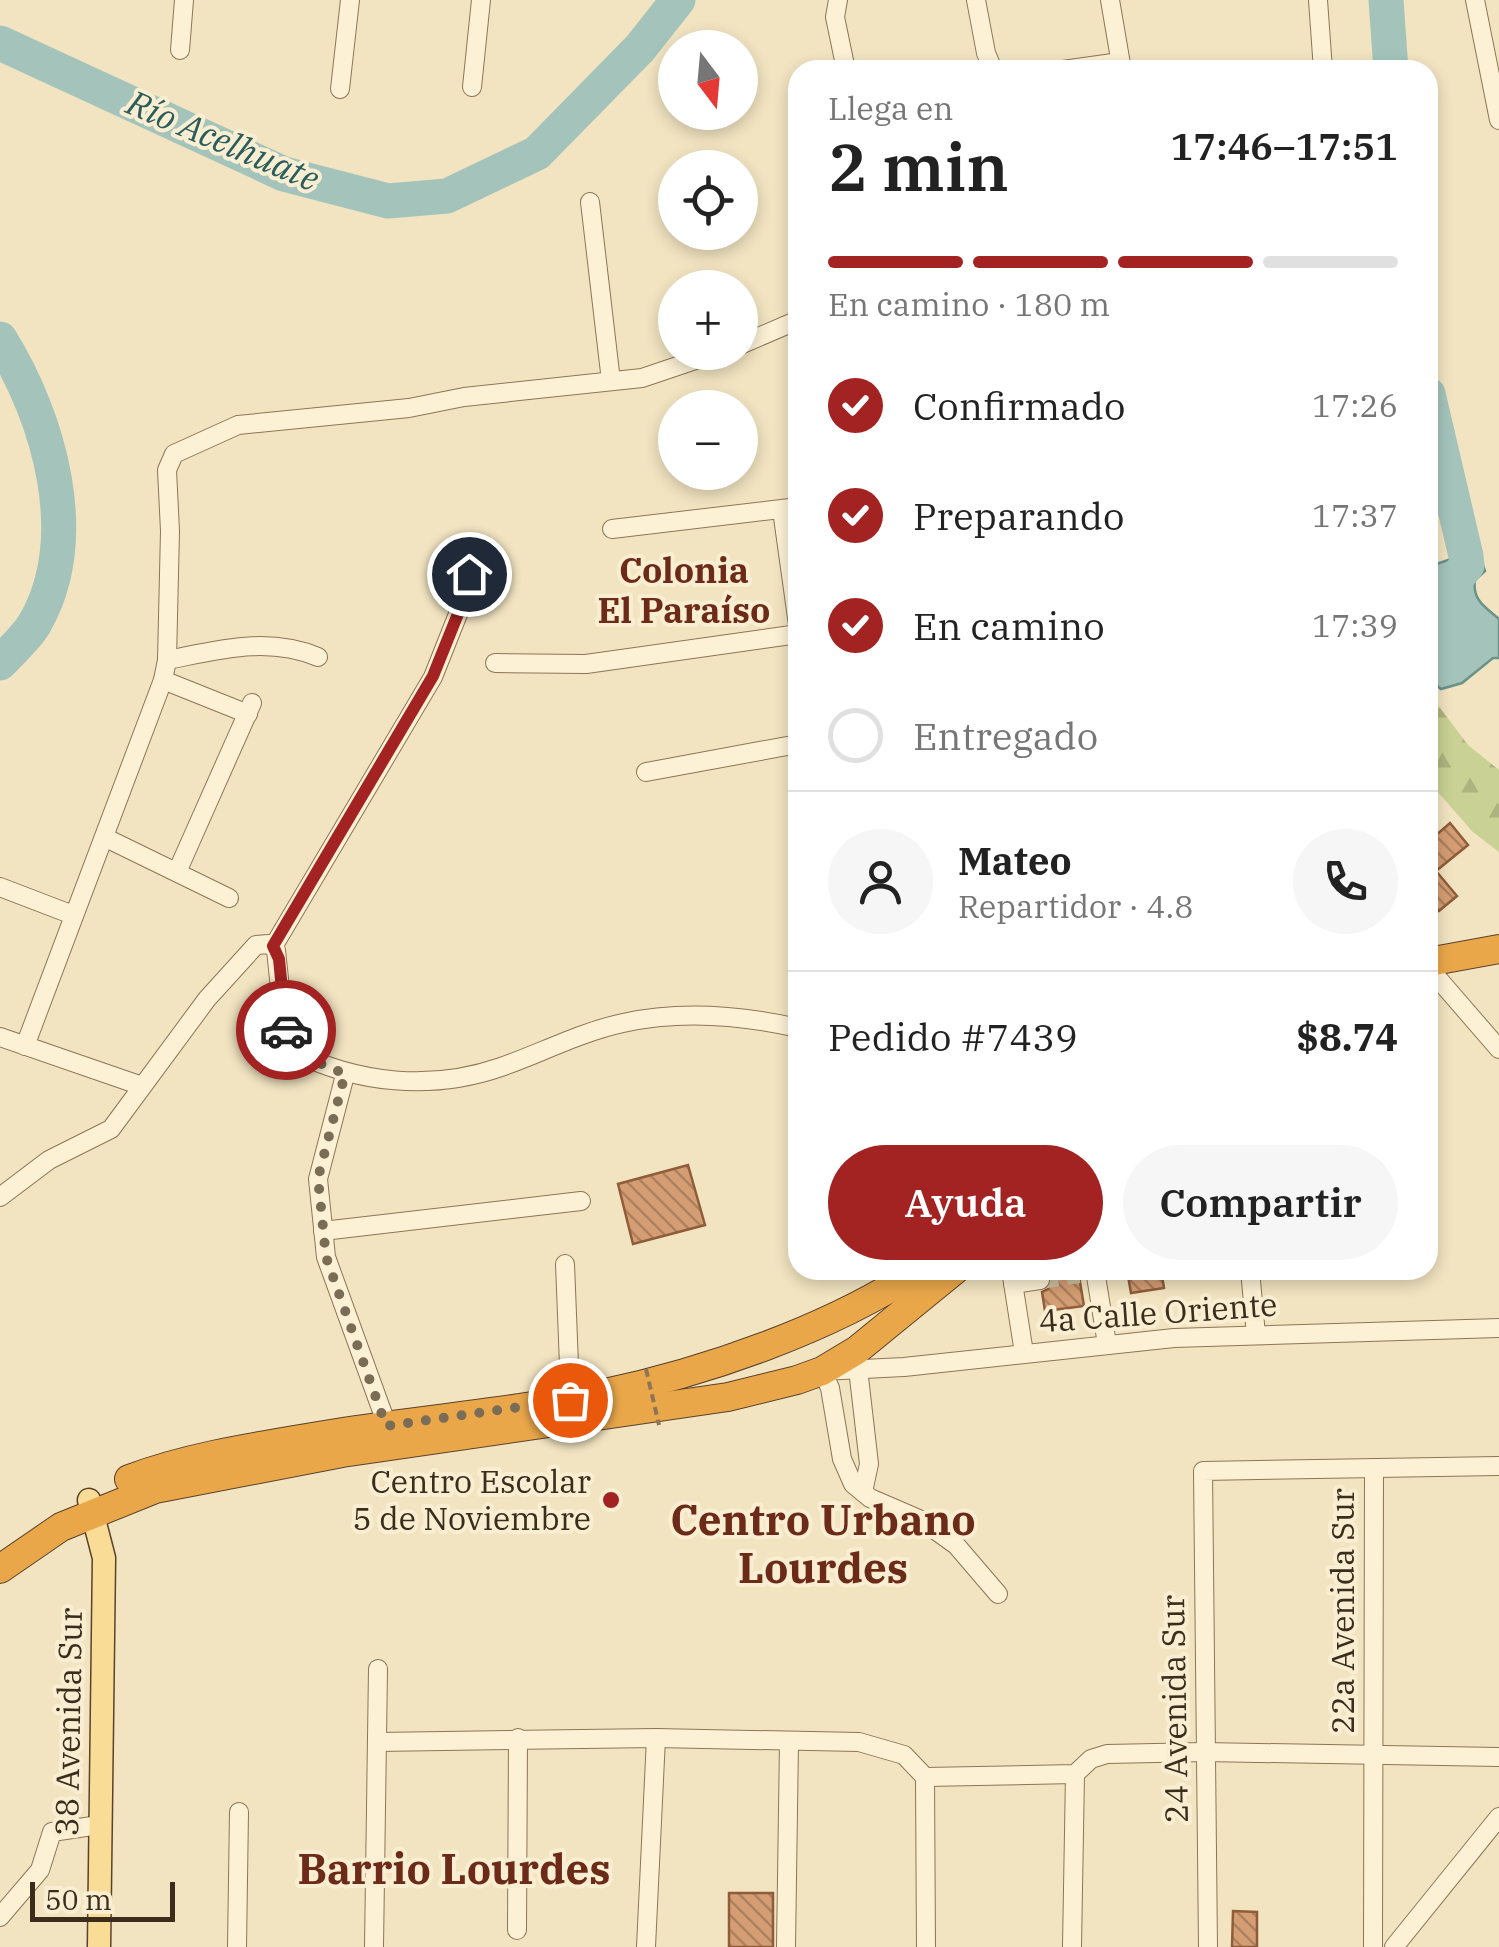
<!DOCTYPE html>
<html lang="es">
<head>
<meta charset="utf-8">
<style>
	:root { --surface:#fff; --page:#f6f6f6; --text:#222; --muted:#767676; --line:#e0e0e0; --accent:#a22321 }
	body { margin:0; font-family:"IBM Plex Serif",serif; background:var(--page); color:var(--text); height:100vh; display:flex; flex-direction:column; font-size:38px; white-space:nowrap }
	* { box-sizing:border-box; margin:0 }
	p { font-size:32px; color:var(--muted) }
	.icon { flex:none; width:55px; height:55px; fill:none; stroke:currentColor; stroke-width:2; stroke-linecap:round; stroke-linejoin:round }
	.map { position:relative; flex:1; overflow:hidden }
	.panel { position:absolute; left:788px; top:60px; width:650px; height:1220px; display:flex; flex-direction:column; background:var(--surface); border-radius:30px; box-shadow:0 5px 15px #0003 }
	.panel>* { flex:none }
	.needle { width:65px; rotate:164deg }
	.tools { position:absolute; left:658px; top:30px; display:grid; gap:20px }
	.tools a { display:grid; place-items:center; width:100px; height:100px; border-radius:50%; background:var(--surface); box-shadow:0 5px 15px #0003; font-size:50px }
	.scale { position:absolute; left:30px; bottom:25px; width:145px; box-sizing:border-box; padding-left:10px; border:5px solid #3b2c1c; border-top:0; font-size:28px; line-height:35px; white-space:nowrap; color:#3b2c1c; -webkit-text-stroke:8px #f9eed1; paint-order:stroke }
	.pin { position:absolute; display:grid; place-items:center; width:85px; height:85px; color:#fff; margin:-42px; border:5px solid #fff; border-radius:50%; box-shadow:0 2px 10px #0007 }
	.courier { position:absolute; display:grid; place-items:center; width:100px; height:100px; margin:-50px; border:8px solid #a22321; border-radius:50%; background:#fff; color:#222; box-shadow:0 2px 12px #0007 }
	.headline em { font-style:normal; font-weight:600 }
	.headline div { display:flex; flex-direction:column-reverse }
	.headline { display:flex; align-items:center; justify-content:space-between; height:170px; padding:0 40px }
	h1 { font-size:65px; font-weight:600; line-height:75px }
	.bar { display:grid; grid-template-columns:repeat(4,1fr); gap:15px 10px; align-content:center; height:120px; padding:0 40px }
	.bar i { height:12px; border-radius:8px; background:var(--line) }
	.bar .active { background:var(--accent) }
	.bar p { grid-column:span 4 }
	.line { display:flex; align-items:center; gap:25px; padding:0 40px; border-top:2px solid var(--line) }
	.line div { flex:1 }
	.round { display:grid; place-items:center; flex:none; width:105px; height:105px; border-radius:52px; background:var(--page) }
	ol { padding:0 40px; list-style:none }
	li { display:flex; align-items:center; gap:30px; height:110px }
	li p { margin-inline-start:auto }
	li .icon { padding:10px; border-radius:50%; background:var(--accent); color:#fff; stroke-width:4 }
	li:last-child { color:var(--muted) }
	li i { width:55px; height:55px; border:5px solid var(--line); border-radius:50% }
	.cta { display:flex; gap:20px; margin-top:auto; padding:20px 40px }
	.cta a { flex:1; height:115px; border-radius:60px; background:var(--accent); color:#fff; font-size:40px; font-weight:600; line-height:115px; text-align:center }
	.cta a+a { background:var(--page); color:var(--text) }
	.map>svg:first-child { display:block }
	.forest { fill:url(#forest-firs) }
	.water { fill:#a4c4bb; stroke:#6a938a; stroke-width:2.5 }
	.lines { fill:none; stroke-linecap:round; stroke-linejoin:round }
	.river { stroke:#a4c4bb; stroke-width:35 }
	.building { fill:url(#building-back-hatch); stroke:#8f5d3a; stroke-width:2.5 }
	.minor-tunnel { stroke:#cdbfa0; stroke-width:18; stroke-dasharray:18 9; stroke-linecap:butt }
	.minor-casing { stroke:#8d7556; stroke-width:20 }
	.major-casing { stroke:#5a422b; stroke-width:25 }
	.highway-casing { stroke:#5a422b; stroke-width:30 }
	.minor { stroke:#fcf1d5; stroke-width:18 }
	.major { stroke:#f9dc95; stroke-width:22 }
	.highway { stroke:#e9a74a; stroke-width:28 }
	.path-bridge { stroke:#8d7556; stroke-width:4; stroke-dasharray:8 5; stroke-linecap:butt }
	.done { stroke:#7b6c56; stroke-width:10; stroke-dasharray:0 18 }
	.route { stroke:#a22321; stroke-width:12 }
	.poi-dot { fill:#a22321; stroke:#f9eed1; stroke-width:4 }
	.labels { text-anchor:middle; stroke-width:8; stroke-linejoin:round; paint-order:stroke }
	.street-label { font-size:32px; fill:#3b2c1c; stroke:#f9eed1 }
	.poi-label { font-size:32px; fill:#3b2c1c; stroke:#f9eed1; text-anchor:end }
	.water-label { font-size:35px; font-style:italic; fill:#2a5d5b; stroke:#f9eed1 }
	.neighbourhood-label { font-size:35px; font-weight:bold; fill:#6c2b18; stroke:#f9eed1 }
	.district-label { font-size:42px; font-weight:bold; fill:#6c2b18; stroke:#f9eed1 }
</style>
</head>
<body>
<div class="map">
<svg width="1499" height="1947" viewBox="0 0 1499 1947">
	<defs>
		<pattern id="forest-firs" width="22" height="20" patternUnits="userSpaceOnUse" patternTransform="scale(2.5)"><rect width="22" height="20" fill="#c9d194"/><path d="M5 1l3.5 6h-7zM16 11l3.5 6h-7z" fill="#aeb47f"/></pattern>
		<pattern id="building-back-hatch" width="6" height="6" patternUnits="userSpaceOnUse" patternTransform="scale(2.5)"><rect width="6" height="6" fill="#d49d73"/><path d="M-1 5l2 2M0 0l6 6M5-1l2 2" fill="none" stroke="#ad805e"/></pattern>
	</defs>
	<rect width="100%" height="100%" fill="#f2e4c1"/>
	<polygon class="forest" points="1428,692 1468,745 1499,770 1499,852 1473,832 1428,781"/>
	<path class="water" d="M 1460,531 L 1483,565 L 1485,571 L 1475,580 C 1472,600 1485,607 1499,619 L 1499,658 L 1493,658 L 1462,683 L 1441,689 L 1428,679 L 1428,567 L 1454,558 Z"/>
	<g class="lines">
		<g class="river">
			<polyline points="1386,0 1391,70"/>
			<polyline points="0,43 284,174 388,201 447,196 537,153 640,48 678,0"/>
			<path d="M 0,339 C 49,418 84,537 35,623 C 27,637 11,651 0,663"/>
			<polyline points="1428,394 1466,556 1467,565 1459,575"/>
		</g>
	</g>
	<g class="building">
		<polygon points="1450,823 1468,845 1436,871 1457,896 1439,911 1428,896 1428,842"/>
		<polygon points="688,1165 705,1225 633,1244 618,1184"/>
		<polygon points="1047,1270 1078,1270 1084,1306 1045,1311 1042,1292 1048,1289 1052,1279"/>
		<polygon points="1127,1270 1161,1270 1164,1288 1131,1293"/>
		<rect x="729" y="1893" width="44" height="54"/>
		<polygon points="1233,1911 1257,1912 1257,1947 1232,1947"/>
	</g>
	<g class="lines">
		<polyline class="minor-tunnel" points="1040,1280 1079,1274"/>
		<g class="minor-casing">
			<g id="minor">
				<polyline points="838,0 835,17 846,70"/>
				<polyline points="976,0 986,53 993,70"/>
				<polyline points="1110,0 1122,70"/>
				<polyline points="1318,0 1323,70"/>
				<polyline points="1475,0 1499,120"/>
				<polyline points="180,50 184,0"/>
				<polyline points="1063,70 1120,62"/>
				<polyline points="472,87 481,0"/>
				<polyline points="340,89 350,0"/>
				<polyline points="590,202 611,381"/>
				<polyline points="740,345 798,320"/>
				<polyline points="782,510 798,625"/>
				<polyline points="612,529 798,507"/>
				<path d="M 167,660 C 219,650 267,636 318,657"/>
				<polyline points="495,663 586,664 798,634"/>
				<polyline points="163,680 248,714"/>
				<polyline points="646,772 798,744"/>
				<polyline points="106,838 229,898"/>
				<polyline points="177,872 252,703"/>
				<polyline points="0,887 73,915"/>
				<polyline points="273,947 433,677 466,594 469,573"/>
				<polyline points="1428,967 1499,1049"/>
				<polyline points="0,1037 142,1086"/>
				<polyline points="25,1046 163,680 167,660 170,531 167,470 174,454 238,425 409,408 464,397 642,378 719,352"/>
				<polyline points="345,1075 318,1179 326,1257 387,1425"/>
				<path d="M 0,1197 L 49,1160 L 111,1129 L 207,999 L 256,945 L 269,944 L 276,950 L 283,1017 L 293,1051 C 357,1084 432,1091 501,1067 C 541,1053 581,1032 623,1023 C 681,1010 740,1015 798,1028"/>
				<polyline points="323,1231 581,1201"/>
				<polyline points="1011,1270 1024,1353"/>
				<polyline points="1095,1270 1107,1344"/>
				<polyline points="1250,1270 1256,1335"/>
				<polyline points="1013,1284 1040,1280"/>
				<polyline points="857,1360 869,1464 863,1492"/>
				<polyline points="539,1405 559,1386 569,1365 565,1264"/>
				<polyline points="998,1594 956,1545 921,1520 870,1498 853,1484 842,1459 830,1388 822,1371 904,1367 1174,1338 1499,1328"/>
				<polyline points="377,1742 656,1738 859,1742 904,1755 925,1777 1075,1774 1091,1759 1107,1754 1204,1752 1499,1757"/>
				<polyline points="925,1777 926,1947"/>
				<polyline points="0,1917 40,1870 52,1832 99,1825"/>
				<polyline points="517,1930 518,1738"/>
				<polyline points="237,1947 239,1812"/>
				<polyline points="374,1947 378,1669"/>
				<polyline points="646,1947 656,1738"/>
				<polyline points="786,1947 789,1742"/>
				<polyline points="1072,1947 1075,1774"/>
				<polyline points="1208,1947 1203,1471 1499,1466"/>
				<polyline points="1373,1947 1374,1468"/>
				<polyline points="1394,1947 1499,1817"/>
			</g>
		</g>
		<g class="major-casing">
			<polyline id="major" points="89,1500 104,1558 99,1947"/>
		</g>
		<g class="highway-casing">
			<g id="highway">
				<polyline points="1428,962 1499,949"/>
				<path d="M 129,1479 C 196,1454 267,1445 337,1433 C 425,1419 514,1412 601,1394 C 706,1372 830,1329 919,1270"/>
				<polyline points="0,1569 61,1527 155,1489 342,1453 728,1397 797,1380 822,1371 857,1350 955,1270"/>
			</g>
		</g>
		<use href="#minor" class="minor"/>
		<use href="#major" class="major"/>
		<use href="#highway" class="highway"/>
		<polyline class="path-bridge" points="646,1369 659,1425"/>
	</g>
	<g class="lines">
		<polyline class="done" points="286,1030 293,1052 345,1074 318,1178 326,1257 386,1426 570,1400"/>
		<polyline class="route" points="286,1030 279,959 273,946 433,676 466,594 469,574"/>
	</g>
	<circle class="poi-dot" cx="611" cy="1500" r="10"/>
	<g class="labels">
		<g class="street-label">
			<text transform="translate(1158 1313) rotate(-4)" y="11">4a Calle Oriente</text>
			<text transform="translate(1343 1611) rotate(-90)" y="11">22a Avenida Sur</text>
			<text transform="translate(1175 1709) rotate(-91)" y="11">24 Avenida Sur</text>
			<text transform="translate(69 1722) rotate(-89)" y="11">38 Avenida Sur</text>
		</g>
		<g class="poi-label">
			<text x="591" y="1493">Centro Escolar<tspan x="591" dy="37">5 de Noviembre</tspan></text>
		</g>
		<g class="water-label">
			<text transform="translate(223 141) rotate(23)" y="12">Río Acelhuate</text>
		</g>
		<g class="neighbourhood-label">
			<text x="684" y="583">Colonia<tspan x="684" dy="40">El Paraíso</tspan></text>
		</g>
		<g class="district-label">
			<text x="823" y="1535">Centro Urbano<tspan x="823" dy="48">Lourdes</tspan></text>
			<text x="454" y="1884">Barrio Lourdes</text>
		</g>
	</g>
</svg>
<div class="tools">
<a><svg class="needle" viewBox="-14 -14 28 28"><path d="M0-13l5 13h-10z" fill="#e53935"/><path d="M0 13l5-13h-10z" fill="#767676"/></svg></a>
<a><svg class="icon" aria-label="locate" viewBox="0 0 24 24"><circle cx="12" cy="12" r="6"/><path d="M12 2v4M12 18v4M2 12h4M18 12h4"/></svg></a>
<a>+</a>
<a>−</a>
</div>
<div class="scale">50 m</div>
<div class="pin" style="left:570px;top:1400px;background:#ea580c"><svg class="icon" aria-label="bag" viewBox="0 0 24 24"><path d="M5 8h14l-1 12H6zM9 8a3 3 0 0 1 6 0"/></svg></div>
<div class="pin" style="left:469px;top:574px;background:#1f2937"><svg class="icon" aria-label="home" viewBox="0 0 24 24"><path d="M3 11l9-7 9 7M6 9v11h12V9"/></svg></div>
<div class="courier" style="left:286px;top:1030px"><svg class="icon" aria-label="car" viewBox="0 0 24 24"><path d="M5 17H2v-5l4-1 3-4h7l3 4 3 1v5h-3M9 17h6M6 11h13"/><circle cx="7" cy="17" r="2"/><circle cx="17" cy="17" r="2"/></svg></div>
<section class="panel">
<div class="headline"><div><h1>2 min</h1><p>Llega en</p></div><em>17:46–17:51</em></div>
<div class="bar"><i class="active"></i><i class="active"></i><i class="active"></i><i></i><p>En camino · 180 m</p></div>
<ol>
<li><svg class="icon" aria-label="check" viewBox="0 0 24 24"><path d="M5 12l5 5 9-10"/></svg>Confirmado<p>17:26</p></li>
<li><svg class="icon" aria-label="check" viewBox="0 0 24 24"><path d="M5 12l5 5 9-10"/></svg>Preparando<p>17:37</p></li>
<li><svg class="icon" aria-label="check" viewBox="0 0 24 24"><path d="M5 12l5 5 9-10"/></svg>En camino<p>17:39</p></li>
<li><i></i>Entregado</li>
</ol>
<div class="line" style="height:180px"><a class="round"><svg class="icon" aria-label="person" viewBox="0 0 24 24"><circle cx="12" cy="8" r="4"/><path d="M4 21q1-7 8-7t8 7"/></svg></a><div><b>Mateo</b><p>Repartidor · 4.8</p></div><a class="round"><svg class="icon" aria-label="phone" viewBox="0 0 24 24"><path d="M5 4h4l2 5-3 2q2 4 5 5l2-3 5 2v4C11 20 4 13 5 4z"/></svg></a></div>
<div class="line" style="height:130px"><div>Pedido #7439</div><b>$8.74</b></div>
<div class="cta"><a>Ayuda</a><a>Compartir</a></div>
</section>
</div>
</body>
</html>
